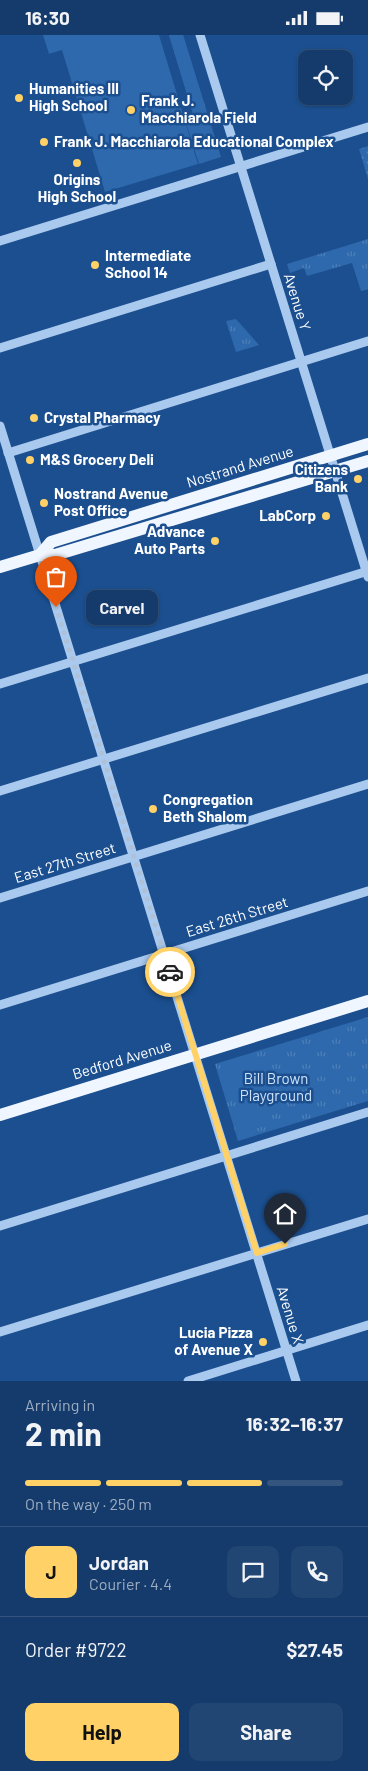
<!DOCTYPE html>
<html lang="en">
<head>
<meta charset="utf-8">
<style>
	:root { --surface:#143b6b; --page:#214673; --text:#f1f3f6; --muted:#9dadc1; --line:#33557e; --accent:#ffd166 }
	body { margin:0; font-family:Barlow,sans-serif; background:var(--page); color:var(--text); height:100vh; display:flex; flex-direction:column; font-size:19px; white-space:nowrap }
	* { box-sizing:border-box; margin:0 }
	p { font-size:16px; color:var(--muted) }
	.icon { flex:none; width:28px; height:28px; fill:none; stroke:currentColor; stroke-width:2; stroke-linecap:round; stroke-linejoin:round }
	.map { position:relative; height:1346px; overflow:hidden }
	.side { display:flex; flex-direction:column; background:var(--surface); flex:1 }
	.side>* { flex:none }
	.fabs { position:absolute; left:298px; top:15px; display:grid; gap:10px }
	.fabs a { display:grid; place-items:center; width:55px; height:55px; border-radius:10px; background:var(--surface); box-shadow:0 1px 4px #0004,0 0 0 1px var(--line); font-size:25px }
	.pin { position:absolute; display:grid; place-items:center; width:42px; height:42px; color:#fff; margin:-51px -21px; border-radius:50% 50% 50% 0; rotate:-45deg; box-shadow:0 0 5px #0007 }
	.pin .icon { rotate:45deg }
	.courier { position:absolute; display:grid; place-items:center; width:50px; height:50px; margin:-25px; border:4px solid #ffd166; border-radius:50%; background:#fff; color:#222; box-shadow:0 1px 6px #0007 }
	.bubble { position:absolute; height:35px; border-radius:10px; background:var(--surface); box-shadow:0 1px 4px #0004,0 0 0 1px var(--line); font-size:16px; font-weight:700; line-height:35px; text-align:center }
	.head em { font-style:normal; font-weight:700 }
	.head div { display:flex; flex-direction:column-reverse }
	.head { display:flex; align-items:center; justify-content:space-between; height:85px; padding:0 25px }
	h1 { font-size:32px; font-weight:700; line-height:38px }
	.bar { display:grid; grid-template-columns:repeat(4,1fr); gap:8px 5px; align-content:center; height:60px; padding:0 25px }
	.bar i { height:6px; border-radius:4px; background:var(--line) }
	.bar .current { background:var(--accent) }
	.bar p { grid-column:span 4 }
	.line { display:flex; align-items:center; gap:12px; padding:0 25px; border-top:1px solid var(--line) }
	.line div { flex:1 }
	.round { display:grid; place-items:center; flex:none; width:52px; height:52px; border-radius:10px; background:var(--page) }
	.action { display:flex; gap:10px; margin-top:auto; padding:10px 25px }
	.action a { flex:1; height:58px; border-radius:10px; background:var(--accent); color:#111; font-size:20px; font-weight:700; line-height:58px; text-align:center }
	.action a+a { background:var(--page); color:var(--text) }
	.status { display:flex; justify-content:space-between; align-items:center; height:35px; padding:0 25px; background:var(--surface); direction:ltr }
	.status svg { height:14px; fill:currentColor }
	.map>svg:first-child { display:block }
	.grass { fill:url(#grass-dots) }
	.park { fill:url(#park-tufts) }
	.garden { fill:#2e69ad }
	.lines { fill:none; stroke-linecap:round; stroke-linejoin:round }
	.minor { stroke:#a9c9ee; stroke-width:9 }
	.major { stroke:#f0f6ff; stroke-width:12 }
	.done { stroke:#afc1d8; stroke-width:5; stroke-dasharray:0 9 }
	.route { stroke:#ffd166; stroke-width:6 }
	.poi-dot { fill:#ffd166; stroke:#1b4f8f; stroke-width:2 }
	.labels { text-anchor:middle; stroke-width:5; stroke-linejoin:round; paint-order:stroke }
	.poi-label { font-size:15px; font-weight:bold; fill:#fff; stroke:#1b4f8f; text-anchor:start }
	.street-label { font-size:15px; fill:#fff; stroke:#1b4f8f }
	.park-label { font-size:15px; fill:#cfe3fa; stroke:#1b4f8f }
</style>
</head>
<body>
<div class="status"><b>16:30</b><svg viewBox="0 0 49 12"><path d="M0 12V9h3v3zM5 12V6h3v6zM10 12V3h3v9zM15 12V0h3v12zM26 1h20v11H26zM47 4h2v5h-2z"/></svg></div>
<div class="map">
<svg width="368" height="1346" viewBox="0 0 368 1346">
	<defs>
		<pattern id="grass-dots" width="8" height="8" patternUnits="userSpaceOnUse" patternTransform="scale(1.25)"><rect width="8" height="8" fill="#2e69ad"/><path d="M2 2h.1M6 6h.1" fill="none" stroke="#4d80b9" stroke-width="1.8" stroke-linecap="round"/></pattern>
		<pattern id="park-tufts" width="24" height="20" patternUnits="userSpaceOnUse" patternTransform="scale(1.25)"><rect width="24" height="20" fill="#2e69ad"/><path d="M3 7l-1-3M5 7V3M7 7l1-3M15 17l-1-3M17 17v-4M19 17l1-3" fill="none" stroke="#4d80b9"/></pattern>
	</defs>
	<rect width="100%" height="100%" fill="#1b4f8f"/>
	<polygon class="grass" points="368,111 368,144 359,114"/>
	<g class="park">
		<polygon points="169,0 183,0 221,122 199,129 186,88 195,85"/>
		<polygon points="368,204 368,254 361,256 352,228 307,241 304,233 290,238 287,229"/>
		<polygon points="236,284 259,310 236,317 226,286"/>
		<polygon points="368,982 368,1066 238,1106 215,1029"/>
	</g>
	<g class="garden">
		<polygon points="43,0 159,0 198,129 105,157 62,15 49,19"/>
		<polygon points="169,0 183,0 206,75 193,79"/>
		<polygon points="208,86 218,118 199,124 189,91"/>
		<polygon points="250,1027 260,1057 234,1065 224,1035"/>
		<polygon points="268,1070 273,1088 244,1097 238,1079"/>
	</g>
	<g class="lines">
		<g class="minor">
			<polyline points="200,0 368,542"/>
			<polyline points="0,206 368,92"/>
			<polyline points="0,313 271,229"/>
			<polyline points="0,391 296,1346"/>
			<polyline points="8,418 368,306"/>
			<polyline points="0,649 368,536"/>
			<polyline points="0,756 368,643"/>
			<polyline points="0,863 368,749"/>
			<polyline points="0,970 368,856"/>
			<polyline points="0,1191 368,1077"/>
			<polyline points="0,1297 368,1184"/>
			<polyline points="188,1346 368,1290"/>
		</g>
		<g class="major">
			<polyline points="40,520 51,507 368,409"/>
			<polyline points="0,532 40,520 55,520 368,426"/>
			<polyline points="0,1080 368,966"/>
		</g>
	</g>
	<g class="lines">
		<polyline class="done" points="56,572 170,937"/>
		<polyline class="route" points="170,937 257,1218 285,1209"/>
	</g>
	<g class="poi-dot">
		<circle cx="19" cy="63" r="5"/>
		<circle cx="131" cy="75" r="5"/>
		<circle cx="44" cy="107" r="5"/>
		<circle cx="77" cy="128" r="5"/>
		<circle cx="95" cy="230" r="5"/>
		<circle cx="34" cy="383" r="5"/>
		<circle cx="30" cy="425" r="5"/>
		<circle cx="358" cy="444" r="5"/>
		<circle cx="44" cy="468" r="5"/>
		<circle cx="326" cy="481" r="5"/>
		<circle cx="215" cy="506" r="5"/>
		<circle cx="153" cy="774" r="5"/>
		<circle cx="263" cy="1307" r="5"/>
	</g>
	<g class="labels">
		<g class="poi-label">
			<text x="29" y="59">Humanities III<tspan x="29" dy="17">High School</tspan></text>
			<text x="141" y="71">Frank J.<tspan x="141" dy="17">Macchiarola Field</tspan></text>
			<text x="54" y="112">Frank J. Macchiarola Educational Complex</text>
			<text x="77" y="150" text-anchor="middle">Origins<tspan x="77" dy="17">High School</tspan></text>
			<text x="105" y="226">Intermediate<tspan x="105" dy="17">School 14</tspan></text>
			<text x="44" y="388">Crystal Pharmacy</text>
			<text x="40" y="430">M&amp;S Grocery Deli</text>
			<text x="348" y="440" text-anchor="end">Citizens<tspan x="348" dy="17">Bank</tspan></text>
			<text x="54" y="464">Nostrand Avenue<tspan x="54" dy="17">Post Office</tspan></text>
			<text x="316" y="486" text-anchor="end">LabCorp</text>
			<text x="205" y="502" text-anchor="end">Advance<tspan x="205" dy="17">Auto Parts</tspan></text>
			<text x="163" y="770">Congregation<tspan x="163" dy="17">Beth Shalom</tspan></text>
			<text x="253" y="1303" text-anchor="end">Lucia Pizza<tspan x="253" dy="17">of Avenue X</tspan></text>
		</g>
		<g class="street-label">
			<text transform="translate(297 267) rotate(73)" y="5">Avenue Y</text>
			<text transform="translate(240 432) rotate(-17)" y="5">Nostrand Avenue</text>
			<text transform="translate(65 828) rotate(-17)" y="5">East 27th Street</text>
			<text transform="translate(237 882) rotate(-17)" y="5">East 26th Street</text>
			<text transform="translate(122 1025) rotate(-17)" y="5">Bedford Avenue</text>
			<text transform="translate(290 1280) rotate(73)" y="5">Avenue X</text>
		</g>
		<g class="park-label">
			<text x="276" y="1049">Bill Brown<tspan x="276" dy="17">Playground</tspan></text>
		</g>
	</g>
</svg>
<div class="fabs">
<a><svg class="icon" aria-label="locate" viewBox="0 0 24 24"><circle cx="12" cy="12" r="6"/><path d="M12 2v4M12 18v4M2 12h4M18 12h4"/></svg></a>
</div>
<div class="pin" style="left:56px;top:572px;background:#ea580c"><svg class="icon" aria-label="bag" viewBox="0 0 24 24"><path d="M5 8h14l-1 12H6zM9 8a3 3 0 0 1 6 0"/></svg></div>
<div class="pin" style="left:285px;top:1209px;background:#1f2937"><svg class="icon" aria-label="home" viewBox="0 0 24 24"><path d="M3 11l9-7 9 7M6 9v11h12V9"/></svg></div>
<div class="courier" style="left:170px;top:937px"><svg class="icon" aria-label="car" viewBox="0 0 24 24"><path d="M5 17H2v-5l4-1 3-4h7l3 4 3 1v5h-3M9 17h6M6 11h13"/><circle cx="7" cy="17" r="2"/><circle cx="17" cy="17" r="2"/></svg></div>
<div class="bubble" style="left:86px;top:555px;width:72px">Carvel</div>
</div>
<section class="side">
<div class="head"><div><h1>2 min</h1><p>Arriving in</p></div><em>16:32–16:37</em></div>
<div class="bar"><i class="current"></i><i class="current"></i><i class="current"></i><i></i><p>On the way · 250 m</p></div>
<div class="line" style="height:90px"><b class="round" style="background:var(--accent);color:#111">J</b><div><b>Jordan</b><p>Courier · 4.4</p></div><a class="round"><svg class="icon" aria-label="chat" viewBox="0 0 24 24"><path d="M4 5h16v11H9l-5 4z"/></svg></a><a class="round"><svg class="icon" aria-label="phone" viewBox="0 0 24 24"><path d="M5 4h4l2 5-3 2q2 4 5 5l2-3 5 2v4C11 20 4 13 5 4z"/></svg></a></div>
<div class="line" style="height:65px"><div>Order #9722</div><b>$27.45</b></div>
<div class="action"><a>Help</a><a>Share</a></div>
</section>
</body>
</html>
